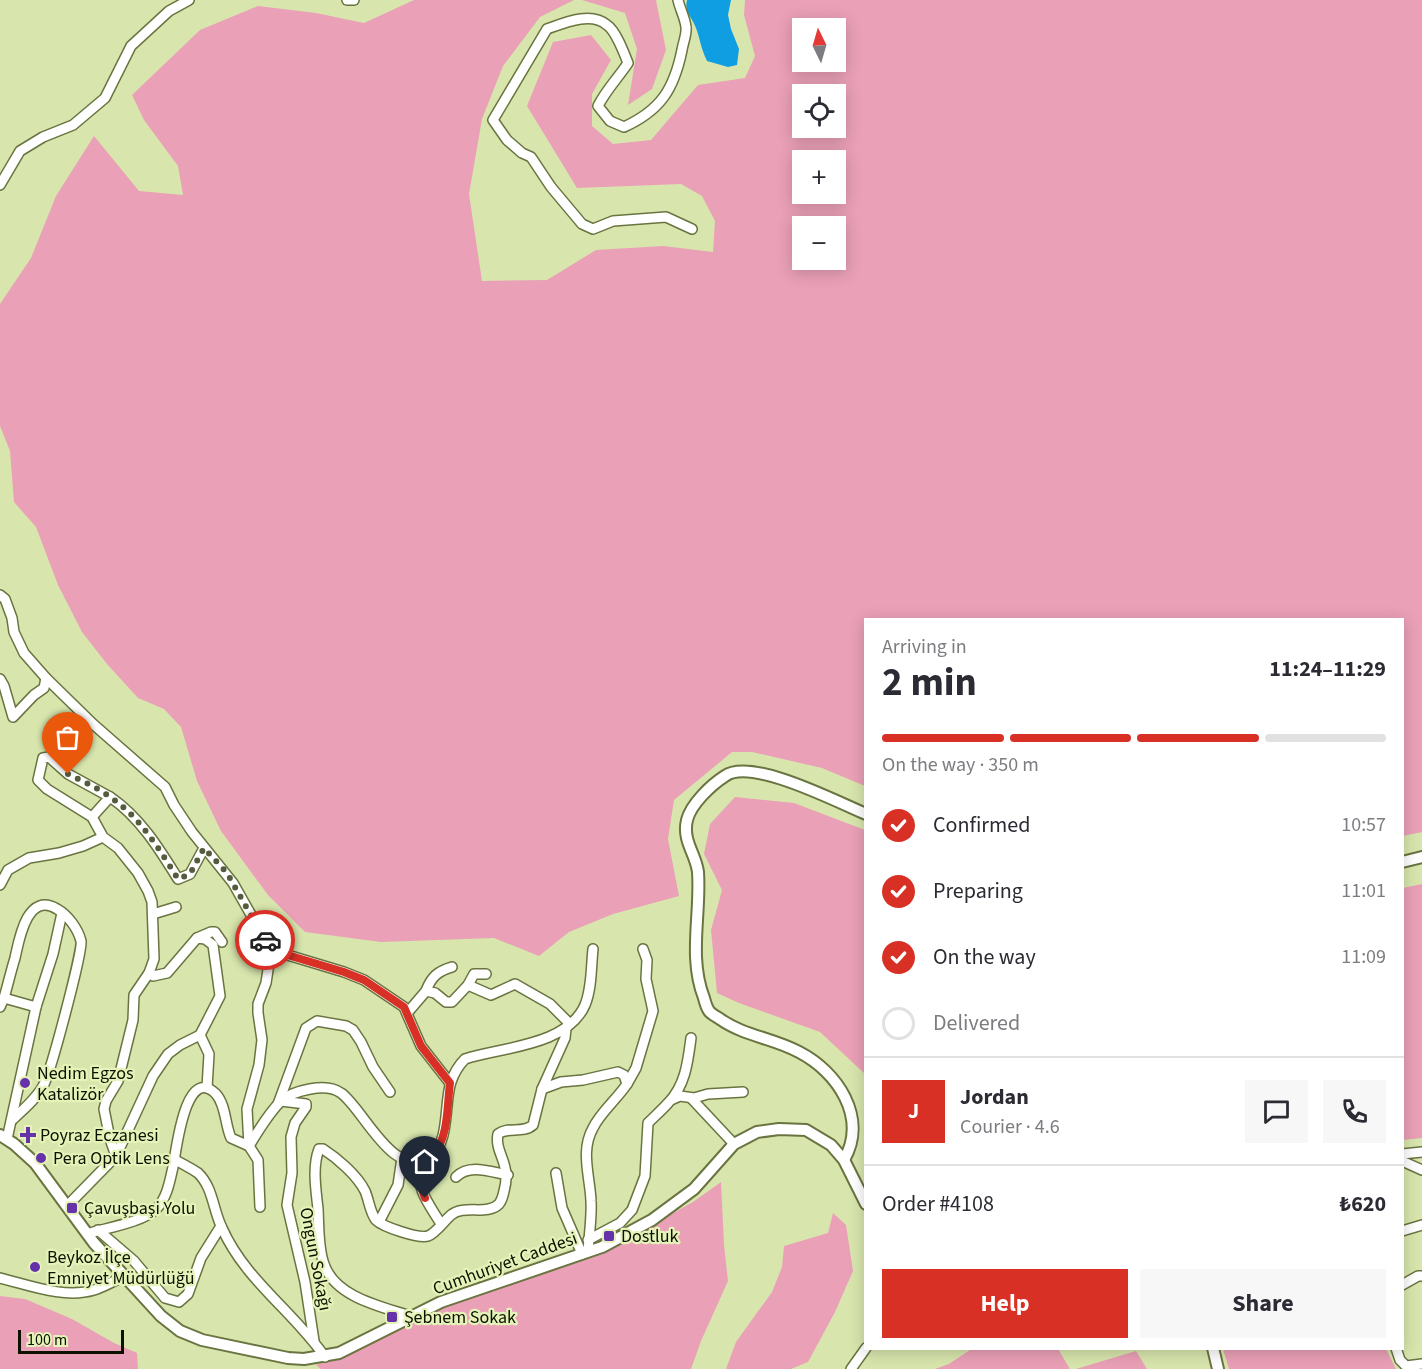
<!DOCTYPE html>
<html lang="en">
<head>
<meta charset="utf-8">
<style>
	:root { --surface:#fff; --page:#f7f7f7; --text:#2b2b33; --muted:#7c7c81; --line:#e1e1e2; --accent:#d93025 }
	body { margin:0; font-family:"Source Sans 3",sans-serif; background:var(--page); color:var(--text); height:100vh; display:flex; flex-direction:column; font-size:22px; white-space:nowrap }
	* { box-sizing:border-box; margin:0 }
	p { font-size:20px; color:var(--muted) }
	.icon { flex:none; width:33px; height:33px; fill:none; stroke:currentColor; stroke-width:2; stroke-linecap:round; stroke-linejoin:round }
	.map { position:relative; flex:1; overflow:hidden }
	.side { position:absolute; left:864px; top:618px; width:540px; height:732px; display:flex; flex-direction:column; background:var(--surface); border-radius:0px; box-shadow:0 3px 15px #0003 }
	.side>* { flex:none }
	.needle { width:39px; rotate:355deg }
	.buttons { position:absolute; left:792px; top:18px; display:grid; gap:12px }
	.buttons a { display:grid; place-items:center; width:54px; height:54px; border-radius:0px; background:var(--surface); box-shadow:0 3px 15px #0003; font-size:30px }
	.scale { position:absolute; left:18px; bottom:15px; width:106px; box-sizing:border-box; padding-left:6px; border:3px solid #0d1100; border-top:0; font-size:16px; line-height:21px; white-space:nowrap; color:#0d1100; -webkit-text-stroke:4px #e5f3b9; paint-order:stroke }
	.pin { position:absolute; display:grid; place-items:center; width:51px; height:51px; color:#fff; margin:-62px -26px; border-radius:50% 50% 50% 0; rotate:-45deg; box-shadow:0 0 6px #0007 }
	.pin .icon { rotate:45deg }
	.courier { position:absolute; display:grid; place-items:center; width:60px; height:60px; margin:-30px; border:4px solid #d93025; border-radius:50%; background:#fff; color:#222; box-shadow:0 2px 8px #0007 }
	.headline em { font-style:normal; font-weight:700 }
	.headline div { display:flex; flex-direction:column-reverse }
	.headline { display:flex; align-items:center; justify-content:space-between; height:102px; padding:0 18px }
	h1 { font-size:39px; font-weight:700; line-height:45px }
	.bar { display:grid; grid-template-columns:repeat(4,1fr); gap:9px 6px; align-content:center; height:72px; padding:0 18px }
	.bar i { height:8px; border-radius:4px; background:var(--line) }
	.bar .selected { background:var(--accent) }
	.bar p { grid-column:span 4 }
	.line { display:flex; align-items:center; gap:15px; padding:0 18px; border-top:2px solid var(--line) }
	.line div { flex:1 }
	.round { display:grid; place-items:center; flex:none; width:63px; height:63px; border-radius:0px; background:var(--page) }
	ol { padding:0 18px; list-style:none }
	li { display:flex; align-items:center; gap:18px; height:66px }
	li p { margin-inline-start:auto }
	li .icon { padding:6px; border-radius:50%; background:var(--accent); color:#fff; stroke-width:4 }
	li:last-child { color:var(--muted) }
	li i { width:33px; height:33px; border:3px solid var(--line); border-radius:50% }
	.cta { display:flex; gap:12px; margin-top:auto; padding:12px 18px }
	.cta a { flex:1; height:69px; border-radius:0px; background:var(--accent); color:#fff; font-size:24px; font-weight:700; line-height:69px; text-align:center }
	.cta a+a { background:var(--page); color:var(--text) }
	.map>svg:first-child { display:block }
	.green { fill:#eaa0b7; fill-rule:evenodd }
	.water { fill:#109ee3 }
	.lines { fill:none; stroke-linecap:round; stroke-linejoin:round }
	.minor-casing { stroke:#697440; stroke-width:12 }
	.major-casing { stroke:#697440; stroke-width:14 }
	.minor { stroke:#fff; stroke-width:9 }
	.major { stroke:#fff; stroke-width:10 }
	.done { stroke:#545c3d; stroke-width:6; stroke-dasharray:0 10.8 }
	.route { stroke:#d93025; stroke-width:8 }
	.poi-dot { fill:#6632a9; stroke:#e5f3b9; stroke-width:2 }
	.labels { text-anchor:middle; stroke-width:4.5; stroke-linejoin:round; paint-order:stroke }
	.poi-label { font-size:18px; fill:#0d1100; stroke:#e5f3b9; text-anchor:start }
	.street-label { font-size:18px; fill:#0d1100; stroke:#e5f3b9 }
</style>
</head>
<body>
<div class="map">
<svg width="1422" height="1369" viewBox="0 0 1422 1369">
	<rect width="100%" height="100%" fill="#d8e6ad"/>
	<g class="green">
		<path d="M 414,0 L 574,0 L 540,17 L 503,66 L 482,119 L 469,194 L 482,281 L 547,280 L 596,250 L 663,246 L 713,252 L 715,221 L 702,196 L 681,184 L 577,188 L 527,106 L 553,42 L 591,35 L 611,60 L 592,94 L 592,126 L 613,144 L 651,140 L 698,85 L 745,78 L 755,56 L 744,15 L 745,0 L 1422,0 L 1422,832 L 1403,836 L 1402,620 L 866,620 L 865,786 L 822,768 L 752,752 L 732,752 L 674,800 L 668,839 L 679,896 L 613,914 L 569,932 L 539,956 L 494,938 L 381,942 L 305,932 L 268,895 L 221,831 L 197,781 L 181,727 L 164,709 L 138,698 L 107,664 L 82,632 L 58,585 L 36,527 L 14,502 L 10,451 L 0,426 L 0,304 L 31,258 L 56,196 L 94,136 L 139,191 L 183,195 L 178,166 L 144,120 L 132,95 L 200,30 L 258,6 L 316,13 L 364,23 ZM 836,28 L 836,62 L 802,62 L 802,28 ZM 836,94 L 836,128 L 802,128 L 802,94 ZM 802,160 L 836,160 L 836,194 L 802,194 ZM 836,226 L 836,260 L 802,260 L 802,226 Z"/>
		<polygon points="582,0 656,0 666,50 652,89 628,105 637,49 625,13"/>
		<polygon points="735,797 794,803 865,830 865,1076 864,1073 820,1032 739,1003 717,993 711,930 722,890 704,854 710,824"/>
		<polygon points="1422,884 1422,1138 1403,1140 1403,888"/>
		<polygon points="721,1182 724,1245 728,1281 701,1341 691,1369 321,1369 316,1365 392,1331 446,1304 633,1235 693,1202"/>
		<polygon points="833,1213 846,1225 853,1271 835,1312 808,1362 791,1369 726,1369 736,1342 772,1292 782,1267 784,1246 828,1233"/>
		<polygon points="0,1296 25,1299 72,1319 114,1343 137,1353 138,1369 0,1369"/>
		<polygon points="973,1348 1058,1349 1070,1369 935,1369 949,1364"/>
		<polygon points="1223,1349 1386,1349 1396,1369 1229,1369"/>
		<polygon points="1136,1351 1147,1369 1076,1369"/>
	</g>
	<path class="water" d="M 687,0 L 731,0 L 728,15 L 731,29 L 739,49 L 737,65 L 728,67 L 707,61 C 701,49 700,39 696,28 C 692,17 684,12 687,0 Z"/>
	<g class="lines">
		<g class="minor-casing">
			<g id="minor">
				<polyline points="347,0 354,0"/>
				<path d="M 678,0 C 680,9 685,18 686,27 C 687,34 683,43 682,50 C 674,89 661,110 624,127 L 610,121 L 598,106 C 606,90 618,78 628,63 C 624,53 616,31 607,25 C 591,11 564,23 547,29 L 493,120 L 507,140 L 522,153 L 531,157 L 551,187 L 582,224 L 593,229 L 613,221 L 666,217 L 692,229"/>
				<polyline points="0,185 20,151 43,137 73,125 105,98 131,46 169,11 189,0"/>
				<polyline points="0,595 5,599 12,618 14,632 24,653 46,678 93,724 165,787 174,805 192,832 233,883 271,950 344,972 364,980 404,1007 421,1046 450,1083"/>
				<polyline points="0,679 4,686 13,717 34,695 44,688 46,678"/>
				<polyline points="110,797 68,774 49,757 43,758 38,780 47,789 92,817 103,837 118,848 138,873 148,891 152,902 154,959 149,973 134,995 133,1020 118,1081 106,1101 104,1109 110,1139 116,1156"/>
				<path d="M 92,817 L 110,797 C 140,817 160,850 178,879 L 190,874 L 204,848"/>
				<polyline points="0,885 8,870 29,858 59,853 83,846 103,837"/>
				<polyline points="153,914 176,907"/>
				<polyline points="197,938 211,932 215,932 222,942"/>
				<polyline points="149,973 153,976 167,973 197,938 205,939 213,945 220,996 200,1035 209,1054 207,1088"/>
				<polyline points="468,985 491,995 515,984 550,1004 570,1024"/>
				<path d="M 426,991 C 431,977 438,971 452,967"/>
				<polyline points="4,998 36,1007"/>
				<path d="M 0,1007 L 4,998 C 8,984 11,971 15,958 C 19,940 27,891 57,909 C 68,915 78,929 81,941 C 83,950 50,1076 43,1086 C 36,1099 23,1110 12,1120"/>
				<polyline points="408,1012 426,991 435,993 446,1002 452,1002 468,985 474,974 486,974"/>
				<polyline points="627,1084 636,1068 653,1011 646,979 647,960 643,949"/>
				<path d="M 542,1089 L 561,1082 L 583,1080 L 618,1072 L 624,1075 L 627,1084 C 617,1099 600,1113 593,1128 C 580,1151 590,1176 591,1201 C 592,1217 589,1235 588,1252"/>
				<polyline points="691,1098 734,1144"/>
				<polyline points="671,1100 680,1096 694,1098 708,1094 743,1092"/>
				<polyline points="281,1101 306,1104 306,1107 295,1123 291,1137 292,1173 287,1205 305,1282 314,1341"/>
				<polyline points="278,1104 306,1028 317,1021 346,1026 353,1030 361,1042 373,1067 390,1092"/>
				<polyline points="7,1139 36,1007 53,954 62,913"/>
				<path d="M 249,1146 C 258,1131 268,1114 281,1101 C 289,1094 299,1091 310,1089 C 320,1087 333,1087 341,1093 C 364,1109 393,1182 431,1156 C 450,1142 444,1102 451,1082 C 454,1073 459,1065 465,1059 C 502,1047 567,1046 585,1005 C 592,988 591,967 593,949"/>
				<polyline points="249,1146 247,1109 259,1065 262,1040 258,1013 258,1004 266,983 271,950"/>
				<polyline points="1402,1154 1422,1152"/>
				<path d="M 174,1159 C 182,1164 191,1168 198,1173 C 213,1187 213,1210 222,1228 C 245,1280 293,1311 325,1357"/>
				<path d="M 420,1161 C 416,1190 427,1201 441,1224"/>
				<polyline points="1402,1161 1422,1170"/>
				<polyline points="556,1173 562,1208 582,1254"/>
				<path d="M 456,1177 C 469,1163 491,1172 508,1175"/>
				<polyline points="68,1205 116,1156 153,1076 168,1054 180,1045 200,1035"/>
				<polyline points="379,1222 398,1185 402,1158"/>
				<polyline points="98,1230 134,1261 165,1298 179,1302 188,1294 201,1258 221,1226"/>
				<polyline points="1402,1231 1422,1225"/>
				<path d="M 87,1234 C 106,1228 143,1222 156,1209 C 167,1199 170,1180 173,1167 C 176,1153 185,1063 216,1094 C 226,1105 225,1125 231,1138 L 249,1146 L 258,1160 L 260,1207"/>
				<path d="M 588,1240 L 620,1223 L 632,1210 L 645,1176 L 648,1123 C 655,1116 663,1109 669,1102 C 686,1084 688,1060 691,1038"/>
				<path d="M 0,1278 C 29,1285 64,1299 94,1290 C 104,1287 114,1281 124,1276"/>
				<polyline points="1402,1285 1418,1276 1422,1276"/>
				<path d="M 413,1317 C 384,1307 335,1298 324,1264 C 318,1248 319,1227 318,1209 C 316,1190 312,1167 319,1149 L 323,1149 C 337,1158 357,1175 365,1191 C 369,1200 370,1213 376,1220 C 383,1227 419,1239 428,1236 C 436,1233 444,1221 451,1215 C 464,1204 487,1216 499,1204 C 502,1200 503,1196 504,1191 C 512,1163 494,1153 498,1134 C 508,1126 523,1134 533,1125 L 542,1089 L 565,1038 L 566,1028"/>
				<polyline points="1396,1348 1400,1360 1406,1366 1422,1364"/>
				<polyline points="851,1369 866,1348"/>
			</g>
		</g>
		<g class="major-casing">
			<g id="major">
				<polyline points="1402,862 1422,857"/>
				<polyline points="0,1135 14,1144 35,1163 94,1243 161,1316 180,1331 202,1340 288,1358 304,1359 339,1353 441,1302 602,1247 652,1220 694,1189 734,1144 757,1132 779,1129 806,1130 831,1145 844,1160 866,1204"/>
				<path d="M 844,1160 C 868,1118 838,1072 799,1052 C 773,1038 744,1036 720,1019 C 717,1017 711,1014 709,1011 C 707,1008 705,1002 704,998 C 688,957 701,915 698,872 C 696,854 682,841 687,820 C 691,804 711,785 725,776 C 751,757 837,802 866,814"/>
				<polyline points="1213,1348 1218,1369"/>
			</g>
		</g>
		<use href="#minor" class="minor"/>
		<use href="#major" class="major"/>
	</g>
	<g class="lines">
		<path class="done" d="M 68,774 C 85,782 102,790 117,802 C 143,822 161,852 178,879 L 190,874 L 204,848 L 227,873 L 265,940"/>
		<path class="route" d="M 265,940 L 271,950 L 344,972 L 364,980 L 404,1007 L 421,1046 L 450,1083 C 447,1104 449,1138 433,1154 C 429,1157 424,1159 420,1161 L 418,1178 L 425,1198"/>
	</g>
	<g class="poi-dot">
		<circle cx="25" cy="1083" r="6"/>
		<path d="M25 1126h6v6h6v6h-6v6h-6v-6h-6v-6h6z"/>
		<circle cx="41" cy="1158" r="6"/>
		<rect x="66" y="1202" width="12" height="12" rx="3"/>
		<rect x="603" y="1230" width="12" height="12" rx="3"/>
		<circle cx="35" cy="1267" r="6"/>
		<rect x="386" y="1311" width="12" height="12" rx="3"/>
	</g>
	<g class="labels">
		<g class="poi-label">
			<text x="37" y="1079">Nedim Egzos<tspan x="37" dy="21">Katalizör</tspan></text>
			<text x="40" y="1141">Poyraz Eczanesi</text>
			<text x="53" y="1164">Pera Optik Lens</text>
			<text x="84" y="1214">Çavuşbaşi Yolu</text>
			<text x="621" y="1242">Dostluk</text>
			<text x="47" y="1263">Beykoz İlçe<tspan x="47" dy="21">Emniyet Müdürlüğü</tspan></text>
			<text x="404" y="1323">Şebnem Sokak</text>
		</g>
		<g class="street-label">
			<text transform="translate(316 1259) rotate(79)" y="6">Ongun Sokağı</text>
			<text transform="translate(505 1263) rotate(-20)" y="6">Cumhuriyet Caddesi</text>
		</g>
	</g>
</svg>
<div class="buttons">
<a><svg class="needle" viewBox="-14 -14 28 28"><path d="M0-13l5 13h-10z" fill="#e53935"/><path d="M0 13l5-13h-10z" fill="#7c7c81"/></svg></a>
<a><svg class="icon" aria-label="locate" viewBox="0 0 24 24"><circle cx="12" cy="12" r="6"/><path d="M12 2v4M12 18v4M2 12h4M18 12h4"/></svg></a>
<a>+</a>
<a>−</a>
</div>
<div class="scale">100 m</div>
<div class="pin" style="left:68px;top:774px;background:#ea580c"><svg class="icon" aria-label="bag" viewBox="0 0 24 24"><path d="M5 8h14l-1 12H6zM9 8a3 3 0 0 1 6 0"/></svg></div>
<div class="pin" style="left:425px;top:1198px;background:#1f2937"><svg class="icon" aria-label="home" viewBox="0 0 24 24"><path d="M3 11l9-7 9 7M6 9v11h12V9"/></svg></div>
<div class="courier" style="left:265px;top:940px"><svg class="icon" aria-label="car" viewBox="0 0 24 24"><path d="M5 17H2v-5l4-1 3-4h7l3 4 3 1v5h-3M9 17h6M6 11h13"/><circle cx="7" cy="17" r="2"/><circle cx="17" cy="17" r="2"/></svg></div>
<section class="side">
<div class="headline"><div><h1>2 min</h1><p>Arriving in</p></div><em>11:24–11:29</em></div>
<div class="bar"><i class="selected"></i><i class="selected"></i><i class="selected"></i><i></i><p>On the way · 350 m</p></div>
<ol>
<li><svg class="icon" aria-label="check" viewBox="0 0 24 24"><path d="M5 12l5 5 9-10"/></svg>Confirmed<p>10:57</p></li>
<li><svg class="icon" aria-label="check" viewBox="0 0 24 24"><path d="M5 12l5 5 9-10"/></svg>Preparing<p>11:01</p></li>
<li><svg class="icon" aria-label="check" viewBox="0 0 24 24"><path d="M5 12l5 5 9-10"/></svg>On the way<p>11:09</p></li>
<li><i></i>Delivered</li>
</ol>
<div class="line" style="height:108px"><b class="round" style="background:var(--accent);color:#fff">J</b><div><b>Jordan</b><p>Courier · 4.6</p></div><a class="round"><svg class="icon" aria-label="chat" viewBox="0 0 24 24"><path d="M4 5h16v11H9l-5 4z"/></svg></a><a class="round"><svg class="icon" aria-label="phone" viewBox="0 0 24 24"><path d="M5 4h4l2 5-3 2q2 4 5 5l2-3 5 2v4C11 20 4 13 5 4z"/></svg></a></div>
<div class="line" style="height:78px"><div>Order #4108</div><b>₺620</b></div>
<div class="cta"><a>Help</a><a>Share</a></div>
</section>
</div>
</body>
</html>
